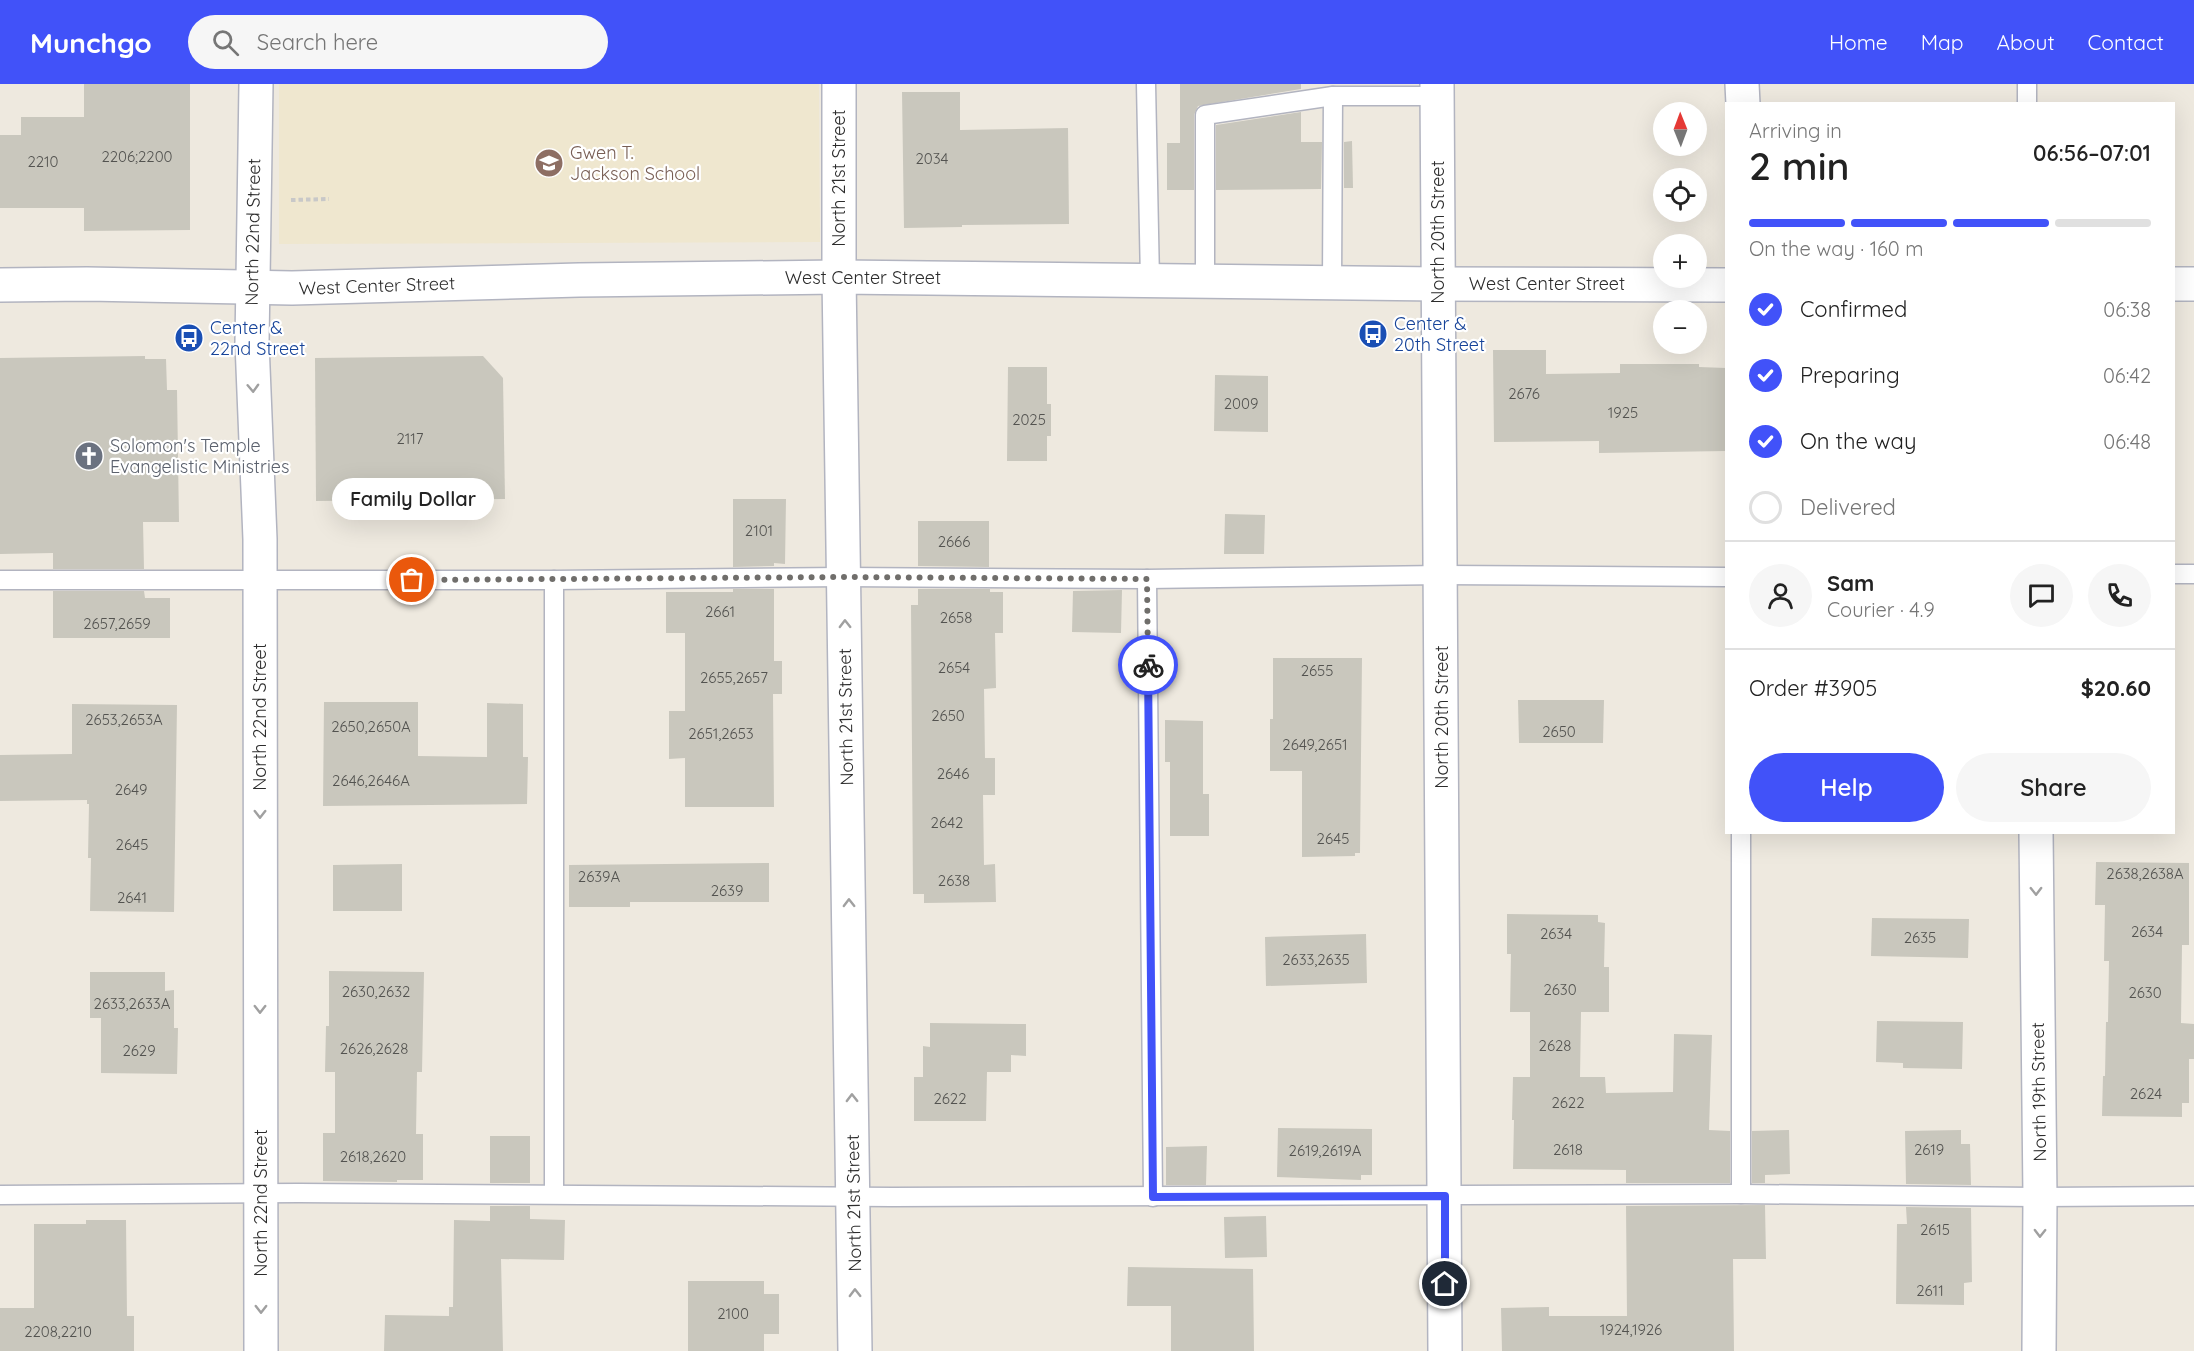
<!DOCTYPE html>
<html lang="en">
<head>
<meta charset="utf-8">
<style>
	:root { --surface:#fff; --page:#f6f6f6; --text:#222; --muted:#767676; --line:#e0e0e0; --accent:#4152f9 }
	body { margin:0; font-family:Quicksand,sans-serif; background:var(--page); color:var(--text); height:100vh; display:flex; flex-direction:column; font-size:22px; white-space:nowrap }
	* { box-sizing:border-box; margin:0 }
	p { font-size:20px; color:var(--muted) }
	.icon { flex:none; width:33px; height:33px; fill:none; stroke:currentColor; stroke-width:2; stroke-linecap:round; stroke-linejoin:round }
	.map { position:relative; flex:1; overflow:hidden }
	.sheet { position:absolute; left:1725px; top:18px; width:450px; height:732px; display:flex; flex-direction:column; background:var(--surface); border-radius:0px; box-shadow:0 6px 24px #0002 }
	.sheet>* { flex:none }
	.needle { width:39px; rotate:359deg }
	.controls { position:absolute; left:1653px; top:18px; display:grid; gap:12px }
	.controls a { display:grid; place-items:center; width:54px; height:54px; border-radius:50%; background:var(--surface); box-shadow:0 6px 24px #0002; font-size:30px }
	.pin { position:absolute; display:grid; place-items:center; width:51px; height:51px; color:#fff; margin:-26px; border:3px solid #fff; border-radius:50%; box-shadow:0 2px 6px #0007 }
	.courier { position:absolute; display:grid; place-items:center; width:60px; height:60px; margin:-30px; border:4px solid #4152f9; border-radius:50%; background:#fff; color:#222; box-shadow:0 2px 8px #0007 }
	.bubble { position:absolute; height:42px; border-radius:21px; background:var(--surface); box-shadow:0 6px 24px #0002; font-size:20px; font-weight:600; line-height:42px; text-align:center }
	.overview em { font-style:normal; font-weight:600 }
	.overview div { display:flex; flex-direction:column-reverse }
	.overview { display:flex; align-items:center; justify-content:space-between; height:102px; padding:0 24px }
	h1 { font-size:39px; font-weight:600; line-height:45px }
	.bar { display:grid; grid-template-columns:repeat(4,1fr); gap:9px 6px; align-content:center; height:72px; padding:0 24px }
	.bar i { height:8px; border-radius:4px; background:var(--line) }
	.bar .current { background:var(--accent) }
	.bar p { grid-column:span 4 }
	.line { display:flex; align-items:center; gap:15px; padding:0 24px; border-top:2px solid var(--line) }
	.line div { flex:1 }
	.round { display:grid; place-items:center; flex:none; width:63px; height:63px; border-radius:32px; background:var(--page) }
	ol { padding:0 24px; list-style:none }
	li { display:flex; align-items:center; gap:18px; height:66px }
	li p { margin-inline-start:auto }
	li .icon { padding:6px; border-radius:50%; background:var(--accent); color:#fff; stroke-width:4 }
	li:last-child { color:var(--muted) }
	li i { width:33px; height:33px; border:3px solid var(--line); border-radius:50% }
	.cta { display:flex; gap:12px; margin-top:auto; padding:12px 24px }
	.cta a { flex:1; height:69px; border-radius:36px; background:var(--accent); color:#fff; font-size:24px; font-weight:600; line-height:69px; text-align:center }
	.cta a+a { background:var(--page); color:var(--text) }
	header { display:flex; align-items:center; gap:36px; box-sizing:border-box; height:84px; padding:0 30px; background:var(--accent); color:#fff }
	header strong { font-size:28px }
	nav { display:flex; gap:33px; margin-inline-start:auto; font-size:21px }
	.search { width:420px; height:54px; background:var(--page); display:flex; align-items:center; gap:15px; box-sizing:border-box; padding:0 21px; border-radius:33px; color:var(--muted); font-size:22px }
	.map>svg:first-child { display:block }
	.education { fill:#efe7cf }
	.building { fill:#c9c7bd }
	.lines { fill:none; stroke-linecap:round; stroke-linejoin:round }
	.lane-casing { stroke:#b2b4c0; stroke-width:21 }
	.street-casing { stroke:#b2b4c0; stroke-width:36 }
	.secondary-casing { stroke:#b2b4c0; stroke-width:36 }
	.path { stroke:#c8c8c8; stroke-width:4; stroke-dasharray:4.5 3; stroke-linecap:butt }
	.lane { stroke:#fff; stroke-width:18 }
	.street { stroke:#fff; stroke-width:33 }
	.secondary { stroke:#fff; stroke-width:33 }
	.oneway { stroke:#a0a0a0 }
	.done { stroke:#706e6b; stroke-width:6; stroke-dasharray:0 10.8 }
	.route { stroke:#4152f9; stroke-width:8 }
	.labels { text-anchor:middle; stroke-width:4.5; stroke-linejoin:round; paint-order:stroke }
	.number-label { font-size:15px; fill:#535350 }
	.education-label { font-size:18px; fill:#785e54; stroke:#fff; text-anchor:start }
	.street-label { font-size:18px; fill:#2c2c2c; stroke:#fff }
	.transit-label { font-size:18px; fill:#164399; stroke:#fff; text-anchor:start }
	.worship-label { font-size:18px; fill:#5b616d; stroke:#fff; text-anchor:start }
</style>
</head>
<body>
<header>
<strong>Munchgo</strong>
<div class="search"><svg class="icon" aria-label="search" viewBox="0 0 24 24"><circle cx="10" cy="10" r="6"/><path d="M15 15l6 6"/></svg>Search here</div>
<nav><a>Home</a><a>Map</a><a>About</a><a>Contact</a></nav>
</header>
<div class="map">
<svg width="2194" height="1267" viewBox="0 0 2194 1267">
	<rect width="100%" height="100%" fill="#eee9df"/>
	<polygon class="education" points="279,0 819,0 820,158 279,160"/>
	<g class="building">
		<polygon points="84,0 190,0 190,146 84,147 84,124 0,124 0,51 21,51 21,33 84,33"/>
		<polygon points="1180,0 1301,0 1301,5 1198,22 1194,31 1194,106 1167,106 1167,59 1180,59"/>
		<polygon points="902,8 960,8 960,46 1068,44 1069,140 962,141 962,143 904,144"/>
		<polygon points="1301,28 1301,58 1322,58 1321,105 1216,106 1216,41"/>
		<polygon points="1352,57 1353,104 1344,104 1344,58"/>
		<polygon points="1493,266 1546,266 1546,290 1620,289 1620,280 1699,280 1699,283 1726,284 1726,367 1599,369 1599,357 1494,358"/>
		<polygon points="145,272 145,275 166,275 167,306 177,306 179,438 143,438 144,485 53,485 53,469 0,470 0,274"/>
		<polygon points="483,272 503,294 505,415 316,417 315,274"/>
		<polygon points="1008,283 1047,283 1047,320 1051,320 1051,352 1047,352 1047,377 1007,377"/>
		<polygon points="1215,291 1268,292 1268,348 1214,347"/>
		<polygon points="733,415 786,415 785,480 774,479 774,482 733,483"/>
		<polygon points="1225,430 1265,431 1264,470 1224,470"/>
		<polygon points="918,437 989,437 989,483 918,482"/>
		<polygon points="733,505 774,505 774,577 782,577 782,610 773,610 774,723 685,723 685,674 669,675 669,627 685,627 685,549 666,549 666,508 733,508"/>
		<polygon points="918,505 990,505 990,508 1003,508 1003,549 995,549 996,604 984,605 985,674 995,674 995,711 983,711 984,781 995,780 996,818 924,819 924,810 913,810 911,521 918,521"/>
		<polygon points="1122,506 1121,549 1072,548 1073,507"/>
		<polygon points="53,507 144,507 145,514 170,514 170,554 53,554"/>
		<polygon points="1273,574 1362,574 1360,769 1355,769 1355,772 1302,773 1302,687 1270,687 1270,635 1273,635"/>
		<polygon points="1518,616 1604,616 1603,659 1519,659"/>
		<polygon points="324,618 418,618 418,672 487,673 487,619 523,620 523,673 528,673 527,720 323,722"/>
		<polygon points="72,620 177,621 174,828 90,827 91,774 88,774 89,720 87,720 87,716 0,717 0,671 72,670"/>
		<polygon points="1165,636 1203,637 1203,710 1209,710 1209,752 1170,752 1170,678 1165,678"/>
		<polygon points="2096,778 2189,779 2189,861 2182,861 2181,939 2194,940 2194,975 2189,975 2189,1019 2182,1019 2182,1033 2102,1032 2103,992 2105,992 2106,938 2108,938 2109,877 2104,877 2105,821 2095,821"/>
		<polygon points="769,779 769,818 630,818 630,823 569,823 569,781"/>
		<polygon points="402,780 402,827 333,827 333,781"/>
		<polygon points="1507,830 1598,831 1598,838 1605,839 1604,883 1609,883 1609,928 1581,928 1580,993 1605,993 1606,1009 1673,1008 1674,950 1712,951 1709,1046 1730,1047 1730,1099 1626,1099 1626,1086 1513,1085 1514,1036 1512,1036 1513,993 1530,993 1530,928 1510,928 1511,870 1507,870"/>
		<polygon points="1872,834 1969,835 1968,874 1871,872"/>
		<polygon points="1366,850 1367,899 1266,902 1265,853"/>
		<polygon points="329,887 424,888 422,988 417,988 416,1050 423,1050 423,1096 397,1096 397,1098 323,1097 323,1049 335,1049 335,988 325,988 326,942 329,942"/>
		<polygon points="90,888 165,888 165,907 174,906 174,944 178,944 177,990 101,989 101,934 90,934"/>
		<polygon points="1877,937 1963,938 1962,985 1903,984 1903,979 1876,978"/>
		<polygon points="930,939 1026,940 1026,972 1011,971 1011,988 987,988 986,1037 914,1037 914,993 923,993 923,962 930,963"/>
		<polygon points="1278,1044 1372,1045 1372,1091 1361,1091 1361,1096 1277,1093"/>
		<polygon points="1789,1046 1790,1090 1765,1091 1765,1099 1752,1099 1752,1047"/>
		<polygon points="1961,1046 1961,1060 1970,1060 1971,1101 1906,1100 1905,1047"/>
		<rect x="490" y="1052" width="40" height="47"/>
		<polygon points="1207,1062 1206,1101 1166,1101 1166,1063"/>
		<polygon points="1765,1121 1766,1175 1733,1175 1734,1267 1502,1267 1501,1224 1549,1223 1549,1232 1627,1232 1626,1122"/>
		<polygon points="490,1122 530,1122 530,1135 565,1136 564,1176 501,1175 503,1267 384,1267 385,1231 449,1232 449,1223 453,1223 454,1136 490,1137"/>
		<polygon points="1906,1123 1971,1124 1972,1198 1964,1199 1964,1221 1896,1220 1897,1140 1907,1140"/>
		<polygon points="1266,1132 1267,1173 1225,1174 1224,1133"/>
		<polygon points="86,1136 126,1136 127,1232 134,1232 134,1267 0,1267 0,1224 34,1224 34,1140 86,1140"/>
		<polygon points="1128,1183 1253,1185 1254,1267 1171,1267 1171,1222 1127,1222"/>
		<polygon points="688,1197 764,1197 764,1210 779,1210 779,1250 764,1250 764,1267 688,1267"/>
	</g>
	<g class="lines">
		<g class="lane-casing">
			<g id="lane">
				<polyline points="1146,0 1150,197"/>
				<polyline points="2027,0 2027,20"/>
				<polyline points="1205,197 1205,31 1333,12 1437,12"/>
				<polyline points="1332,199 1333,12"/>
				<polyline points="2174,490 2194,490"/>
				<polyline points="1147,495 1153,1113"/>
				<polyline points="0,496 554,496 844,493 1147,495 1442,491 1726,493"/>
				<polyline points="554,496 554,1110"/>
				<polyline points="1741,1110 1741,748"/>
				<polyline points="0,1111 299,1109 892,1113 1741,1110 2040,1113 2194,1112"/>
			</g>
		</g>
		<g class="street-casing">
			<g id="street">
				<polyline points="256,0 252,259 260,455 261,1267"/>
				<polyline points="839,0 839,193 855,1267"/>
				<polyline points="1742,0 1743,20"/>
				<polyline points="2036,748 2040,1113 2039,1267"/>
			</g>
		</g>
		<g class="secondary-casing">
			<g id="secondary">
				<polyline points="1437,0 1445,1267"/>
				<polyline points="2174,200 2194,200"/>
				<polyline points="0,201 87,200 292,204 579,196 839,193 1438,200 1726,201"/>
			</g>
		</g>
		<polyline class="path" points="291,116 329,115"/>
		<use href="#lane" class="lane"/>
		<use href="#street" class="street"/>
		<use href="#secondary" class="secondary"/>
	</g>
	<defs><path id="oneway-chevron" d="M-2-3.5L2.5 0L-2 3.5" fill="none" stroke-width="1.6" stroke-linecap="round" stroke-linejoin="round" transform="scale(1.5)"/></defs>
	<g class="oneway">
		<use href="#oneway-chevron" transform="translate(253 304) rotate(88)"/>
		<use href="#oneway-chevron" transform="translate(845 540) rotate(-91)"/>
		<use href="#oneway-chevron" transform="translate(260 730) rotate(90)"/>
		<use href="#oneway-chevron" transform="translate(2036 807) rotate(89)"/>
		<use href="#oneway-chevron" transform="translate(849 819) rotate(-91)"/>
		<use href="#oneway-chevron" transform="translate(260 925) rotate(90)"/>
		<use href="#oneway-chevron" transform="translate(852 1014) rotate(-91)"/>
		<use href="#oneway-chevron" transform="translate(2040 1149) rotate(91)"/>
		<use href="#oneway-chevron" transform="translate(855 1209) rotate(-91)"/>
		<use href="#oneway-chevron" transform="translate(261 1225) rotate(90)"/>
	</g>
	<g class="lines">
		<polyline class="done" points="412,496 844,493 1147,495 1148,581"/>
		<polyline class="route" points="1148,581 1153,1113 1445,1112 1445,1200"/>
	</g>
	<defs>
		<g id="school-disc" transform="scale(1.5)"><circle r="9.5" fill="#8d6e63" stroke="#fff"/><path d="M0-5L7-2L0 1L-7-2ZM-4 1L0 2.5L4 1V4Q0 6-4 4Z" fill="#fff"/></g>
		<g id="bus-disc" transform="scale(1.5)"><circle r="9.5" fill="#1a4fb4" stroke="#fff"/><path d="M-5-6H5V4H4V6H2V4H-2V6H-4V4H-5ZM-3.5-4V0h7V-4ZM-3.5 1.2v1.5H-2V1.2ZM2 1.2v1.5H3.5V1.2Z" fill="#fff"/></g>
		<g id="church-disc" transform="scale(1.5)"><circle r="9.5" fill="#6b7280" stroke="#fff"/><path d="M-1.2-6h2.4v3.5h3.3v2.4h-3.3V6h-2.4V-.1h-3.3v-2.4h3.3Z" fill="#fff"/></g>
	</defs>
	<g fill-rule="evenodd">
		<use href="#school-disc" x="549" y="79"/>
		<use href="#bus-disc" x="1373" y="250"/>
		<use href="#bus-disc" x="189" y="254"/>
		<use href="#church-disc" x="89" y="372"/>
	</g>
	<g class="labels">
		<g class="number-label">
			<text x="137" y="78">2206;2200</text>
			<text x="932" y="80">2034</text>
			<text x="43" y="83">2210</text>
			<text x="1524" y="315">2676</text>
			<text x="1241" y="325">2009</text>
			<text x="1623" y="334">1925</text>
			<text x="1029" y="341">2025</text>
			<text x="410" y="360">2117</text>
			<text x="759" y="452">2101</text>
			<text x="954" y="463">2666</text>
			<text x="720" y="533">2661</text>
			<text x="956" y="539">2658</text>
			<text x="117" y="545">2657,2659</text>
			<text x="954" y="589">2654</text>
			<text x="1317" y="592">2655</text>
			<text x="734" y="599">2655,2657</text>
			<text x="948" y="637">2650</text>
			<text x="124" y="641">2653,2653A</text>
			<text x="371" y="648">2650,2650A</text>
			<text x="1559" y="653">2650</text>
			<text x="721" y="655">2651,2653</text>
			<text x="1315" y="666">2649,2651</text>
			<text x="953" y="695">2646</text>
			<text x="371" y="702">2646,2646A</text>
			<text x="131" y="711">2649</text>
			<text x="947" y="744">2642</text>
			<text x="1333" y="760">2645</text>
			<text x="132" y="766">2645</text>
			<text x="2145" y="795">2638,2638A</text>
			<text x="599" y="798">2639A</text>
			<text x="954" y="802">2638</text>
			<text x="727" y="812">2639</text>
			<text x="132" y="819">2641</text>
			<text x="2147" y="853">2634</text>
			<text x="1556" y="855">2634</text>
			<text x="1920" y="859">2635</text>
			<text x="1316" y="881">2633,2635</text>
			<text x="1560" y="911">2630</text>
			<text x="376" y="913">2630,2632</text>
			<text x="2145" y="914">2630</text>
			<text x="132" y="925">2633,2633A</text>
			<text x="1555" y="967">2628</text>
			<text x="374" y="970">2626,2628</text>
			<text x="139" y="972">2629</text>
			<text x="2146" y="1015">2624</text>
			<text x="950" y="1020">2622</text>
			<text x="1568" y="1024">2622</text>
			<text x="1568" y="1071">2618</text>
			<text x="1929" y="1071">2619</text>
			<text x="1325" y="1072">2619,2619A</text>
			<text x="373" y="1078">2618,2620</text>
			<text x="1935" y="1151">2615</text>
			<text x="1930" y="1212">2611</text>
			<text x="733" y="1235">2100</text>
			<text x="1631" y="1251">1924,1926</text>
			<text x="58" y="1253">2208,2210</text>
		</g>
		<g class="education-label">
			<text x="570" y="75">Gwen T.<tspan x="570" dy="21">Jackson School</tspan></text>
		</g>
		<g class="street-label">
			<text transform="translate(839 94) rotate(-90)" y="6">North 21st Street</text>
			<text transform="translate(253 148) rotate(-89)" y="6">North 22nd Street</text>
			<text transform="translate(1438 148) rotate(-90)" y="6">North 20th Street</text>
			<text x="863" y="200">West Center Street</text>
			<text x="1547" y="206">West Center Street</text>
			<text transform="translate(377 202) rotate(-2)" y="6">West Center Street</text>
			<text transform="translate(260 633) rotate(-90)" y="6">North 22nd Street</text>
			<text transform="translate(846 633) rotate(-91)" y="6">North 21st Street</text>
			<text transform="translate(1442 633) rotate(-90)" y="6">North 20th Street</text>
			<text transform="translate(2039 1008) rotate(-91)" y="6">North 19th Street</text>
			<text transform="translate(261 1119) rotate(-90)" y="6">North 22nd Street</text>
			<text transform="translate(854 1119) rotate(-91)" y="6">North 21st Street</text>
		</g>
		<g class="transit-label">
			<text x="1394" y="246">Center &amp;<tspan x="1394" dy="21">20th Street</tspan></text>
			<text x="210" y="250">Center &amp;<tspan x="210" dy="21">22nd Street</tspan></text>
		</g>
		<g class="worship-label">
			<text x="110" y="368">Solomon's Temple<tspan x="110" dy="21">Evangelistic Ministries</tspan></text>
		</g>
	</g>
</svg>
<div class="controls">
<a><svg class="needle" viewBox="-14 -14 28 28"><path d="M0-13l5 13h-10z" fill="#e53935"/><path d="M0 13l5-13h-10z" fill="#767676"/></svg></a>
<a><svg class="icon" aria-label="locate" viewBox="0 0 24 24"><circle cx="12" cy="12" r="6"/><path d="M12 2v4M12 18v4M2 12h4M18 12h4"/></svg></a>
<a>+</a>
<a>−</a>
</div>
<div class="pin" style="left:412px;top:496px;background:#ea580c"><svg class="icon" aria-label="bag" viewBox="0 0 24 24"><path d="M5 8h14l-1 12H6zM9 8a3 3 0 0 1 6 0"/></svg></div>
<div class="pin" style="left:1445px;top:1200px;background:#1f2937"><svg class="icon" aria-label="home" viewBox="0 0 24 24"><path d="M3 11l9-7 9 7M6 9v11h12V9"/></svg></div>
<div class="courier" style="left:1148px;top:581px"><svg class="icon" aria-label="bike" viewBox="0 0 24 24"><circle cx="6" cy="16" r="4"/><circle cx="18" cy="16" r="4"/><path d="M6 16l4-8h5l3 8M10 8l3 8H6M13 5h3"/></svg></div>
<div class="bubble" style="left:332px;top:394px;width:162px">Family Dollar</div>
<section class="sheet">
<div class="overview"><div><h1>2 min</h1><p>Arriving in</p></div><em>06:56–07:01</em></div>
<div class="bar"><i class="current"></i><i class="current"></i><i class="current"></i><i></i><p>On the way · 160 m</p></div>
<ol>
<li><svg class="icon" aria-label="check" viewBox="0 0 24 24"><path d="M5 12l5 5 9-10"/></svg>Confirmed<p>06:38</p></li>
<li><svg class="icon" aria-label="check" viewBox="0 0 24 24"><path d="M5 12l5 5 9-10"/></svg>Preparing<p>06:42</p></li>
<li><svg class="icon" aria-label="check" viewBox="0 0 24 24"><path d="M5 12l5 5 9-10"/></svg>On the way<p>06:48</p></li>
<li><i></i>Delivered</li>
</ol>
<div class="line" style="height:108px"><a class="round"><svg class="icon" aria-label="person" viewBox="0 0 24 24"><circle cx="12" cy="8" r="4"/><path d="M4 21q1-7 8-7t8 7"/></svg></a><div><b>Sam</b><p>Courier · 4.9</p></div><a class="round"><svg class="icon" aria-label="chat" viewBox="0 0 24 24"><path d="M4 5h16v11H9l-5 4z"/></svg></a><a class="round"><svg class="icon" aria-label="phone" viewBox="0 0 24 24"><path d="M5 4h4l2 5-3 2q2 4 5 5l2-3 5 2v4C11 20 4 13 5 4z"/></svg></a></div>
<div class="line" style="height:78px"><div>Order #3905</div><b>$20.60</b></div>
<div class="cta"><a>Help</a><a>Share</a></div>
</section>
</div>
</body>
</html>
